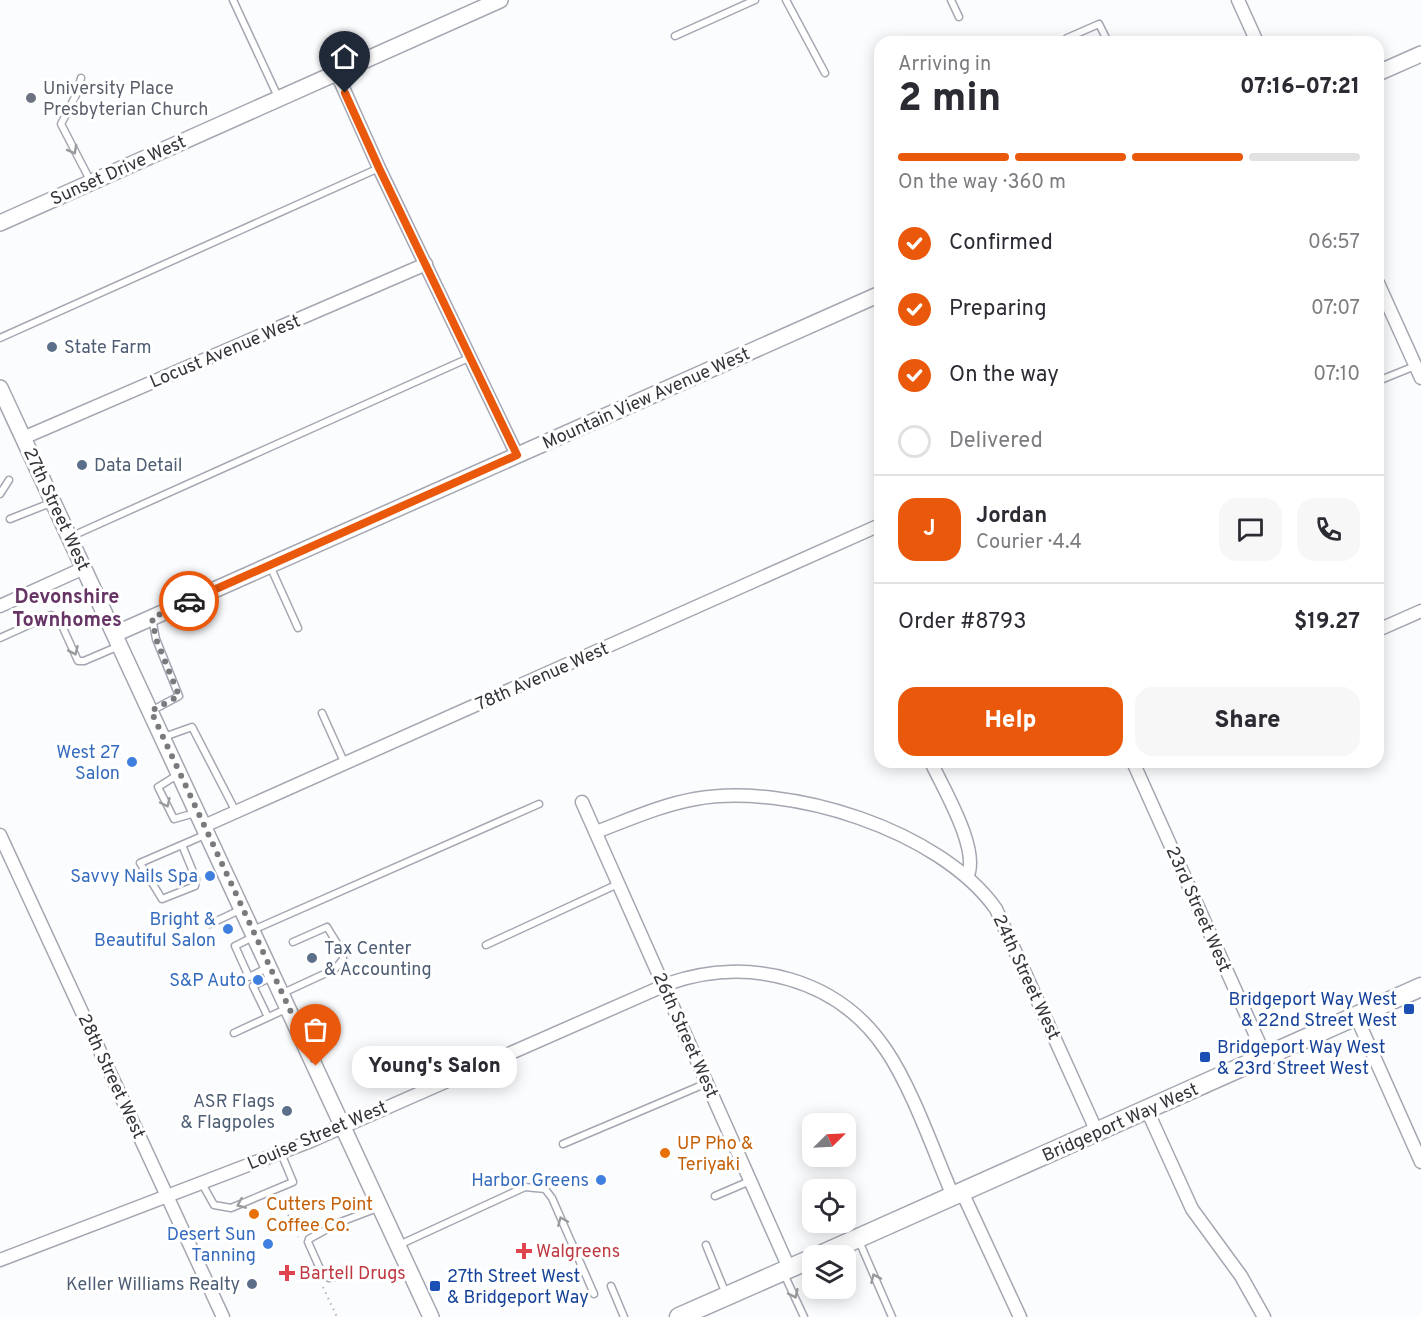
<!DOCTYPE html>
<html lang="en">
<head>
<meta charset="utf-8">
<style>
	:root { --surface:#fff; --page:#f7f7f7; --text:#2b2b33; --muted:#7c7c81; --line:#e1e1e2; --accent:#ea580c }
	body { margin:0; font-family:Overpass,sans-serif; background:var(--page); color:var(--text); height:100vh; display:flex; flex-direction:column; font-size:22px; white-space:nowrap }
	* { box-sizing:border-box; margin:0 }
	p { font-size:20px; color:var(--muted) }
	.icon { flex:none; width:33px; height:33px; fill:none; stroke:currentColor; stroke-width:2; stroke-linecap:round; stroke-linejoin:round }
	.map { position:relative; flex:1; overflow:hidden }
	.sheet { position:absolute; left:874px; top:36px; width:510px; height:732px; display:flex; flex-direction:column; background:var(--surface); border-radius:18px; box-shadow:0 3px 15px #0003 }
	.sheet>* { flex:none }
	.needle { width:39px; rotate:66deg }
	.fabs { position:absolute; left:802px; top:1113px; display:grid; gap:12px }
	.fabs a { display:grid; place-items:center; width:54px; height:54px; border-radius:12px; background:var(--surface); box-shadow:0 3px 15px #0003; font-size:30px }
	.pin { position:absolute; display:grid; place-items:center; width:51px; height:51px; color:#fff; margin:-62px -26px; border-radius:50% 50% 50% 0; rotate:-45deg; box-shadow:0 0 6px #0007 }
	.pin .icon { rotate:45deg }
	.courier { position:absolute; display:grid; place-items:center; width:60px; height:60px; margin:-30px; border:4px solid #ea580c; border-radius:50%; background:#fff; color:#222; box-shadow:0 2px 8px #0007 }
	.bubble { position:absolute; height:42px; border-radius:18px; background:var(--surface); box-shadow:0 3px 15px #0003; font-size:20px; font-weight:800; line-height:42px; text-align:center }
	.headline em { font-style:normal; font-weight:800 }
	.headline div { display:flex; flex-direction:column-reverse }
	.headline { display:flex; align-items:center; justify-content:space-between; height:102px; padding:0 24px }
	h1 { font-size:39px; font-weight:800; line-height:45px }
	.bar { display:grid; grid-template-columns:repeat(4,1fr); gap:9px 6px; align-content:center; height:72px; padding:0 24px }
	.bar i { height:8px; border-radius:4px; background:var(--line) }
	.bar .current { background:var(--accent) }
	.bar p { grid-column:span 4 }
	.line { display:flex; align-items:center; gap:15px; padding:0 24px; border-top:2px solid var(--line) }
	.line div { flex:1 }
	.round { display:grid; place-items:center; flex:none; width:63px; height:63px; border-radius:18px; background:var(--page) }
	ol { padding:0 24px; list-style:none }
	li { display:flex; align-items:center; gap:18px; height:66px }
	li p { margin-inline-start:auto }
	li .icon { padding:6px; border-radius:50%; background:var(--accent); color:#fff; stroke-width:4 }
	li:last-child { color:var(--muted) }
	li i { width:33px; height:33px; border:3px solid var(--line); border-radius:50% }
	.cta { display:flex; gap:12px; margin-top:auto; padding:12px 24px }
	.cta a { flex:1; height:69px; border-radius:18px; background:var(--accent); color:#fff; font-size:24px; font-weight:800; line-height:69px; text-align:center }
	.cta a+a { background:var(--page); color:var(--text) }
	.map>svg:first-child { display:block }
	.lines { fill:none; stroke-linecap:round; stroke-linejoin:round }
	.service-casing { stroke:#a4a7b2; stroke-width:9 }
	.minor-casing { stroke:#a4a7b2; stroke-width:15 }
	.tertiary-casing { stroke:#a4a7b2; stroke-width:18 }
	.primary-casing { stroke:#a4a7b2; stroke-width:21 }
	.path { stroke:#b3b4b7; stroke-width:2; stroke-dasharray:1.5 4.5; stroke-linecap:butt }
	.service { stroke:#fff; stroke-width:6 }
	.minor { stroke:#fff; stroke-width:12 }
	.tertiary { stroke:#fff; stroke-width:15 }
	.primary { stroke:#fff; stroke-width:18 }
	.oneway { stroke:#999a9c }
	.done { stroke:#797a7e; stroke-width:6; stroke-dasharray:0 10.8 }
	.route { stroke:#ea580c; stroke-width:8 }
	.worship-dot { fill:#6b7280; stroke:#fff; stroke-width:2 }
	.service-dot { fill:#5c6f8a; stroke:#fff; stroke-width:2 }
	.shop-dot { fill:#3f7fe0; stroke:#fff; stroke-width:2 }
	.transit-dot { fill:#1a4fb4; stroke:#fff; stroke-width:2 }
	.food-dot { fill:#e8710a; stroke:#fff; stroke-width:2 }
	.health-dot { fill:#e0444e; stroke:#fff; stroke-width:2 }
	.labels { text-anchor:middle; stroke-width:6; stroke-linejoin:round; paint-order:stroke }
	.worship-label { font-size:18px; fill:#5b616d; stroke:#fff; text-anchor:start }
	.street-label { font-size:18px; fill:#333439; stroke:#fff }
	.service-label { font-size:18px; fill:#4e5e75; stroke:#fff; text-anchor:start }
	.shop-label { font-size:18px; fill:#366cbe; stroke:#fff; text-anchor:end }
	.transit-label { font-size:18px; fill:#164399; stroke:#fff; text-anchor:start }
	.food-label { font-size:18px; fill:#c56008; stroke:#fff; text-anchor:start }
	.health-label { font-size:18px; fill:#be3a42; stroke:#fff; text-anchor:start }
	.neighbourhood-label { font-size:20px; font-weight:bold; fill:#673466; stroke:#fff }
</style>
</head>
<body>
<div class="map">
<svg width="1421" height="1317" viewBox="0 0 1421 1317">
	<rect width="100%" height="100%" fill="#fbfcfe"/>
	<g class="lines">
		<g class="service-casing">
			<g id="service">
				<polyline points="233,0 279,99"/>
				<polyline points="786,0 825,73"/>
				<polyline points="951,0 959,17"/>
				<polyline points="675,36 755,0"/>
				<polyline points="1067,38 1099,24 1108,42"/>
				<polyline points="81,78 77,93 61,124 91,182"/>
				<polyline points="0,338 379,168"/>
				<polyline points="1378,381 1415,366"/>
				<polyline points="0,494 9,480"/>
				<polyline points="10,519 53,502"/>
				<polyline points="70,537 471,357"/>
				<polyline points="270,566 298,628"/>
				<polyline points="0,638 51,615 59,619 78,661 84,661 119,646"/>
				<polyline points="151,711 179,696 156,639 152,618"/>
				<polyline points="322,713 345,764"/>
				<polyline points="164,737 192,727 236,812"/>
				<polyline points="179,774 158,787 174,819 195,813"/>
				<polyline points="182,845 196,879 195,886 162,899 140,863 207,834"/>
				<polyline points="210,924 242,909"/>
				<polyline points="253,930 539,804"/>
				<polyline points="255,936 235,946 249,977 267,968"/>
				<polyline points="486,945 618,884"/>
				<polyline points="283,993 335,969 343,959 343,953 327,927 293,942"/>
				<polyline points="268,1017 253,986 274,976"/>
				<polyline points="234,1033 288,1008"/>
				<polyline points="563,1144 707,1083"/>
				<polyline points="201,1182 214,1205 231,1208 293,1182 281,1153"/>
				<polyline points="715,1196 750,1181"/>
				<polyline points="859,1241 892,1317"/>
				<polyline points="399,1245 525,1187 545,1189 552,1198 594,1294"/>
				<polyline points="706,1245 726,1294"/>
				<polyline points="784,1274 804,1317"/>
				<polyline points="338,1276 329,1278 321,1271 308,1242 309,1239 338,1223 380,1207"/>
				<polyline points="611,1286 624,1317"/>
			</g>
		</g>
		<g class="minor-casing">
			<g id="minor">
				<polyline points="1238,0 1257,42"/>
				<polyline points="337,74 379,168 517,455"/>
				<polyline points="1378,283 1421,378"/>
				<polyline points="23,438 426,264"/>
				<polyline points="0,606 84,568"/>
				<polyline points="1378,630 1421,611"/>
				<path d="M 931,762 C 943,788 981,851 967,877"/>
				<polyline points="1133,762 1265,1056"/>
				<polyline points="582,802 789,1268"/>
				<polyline points="204,826 880,525"/>
				<path d="M 596,832 C 628,820 661,805 695,799 C 788,782 940,830 996,909 L 1097,1132"/>
				<polyline points="0,835 223,1317"/>
				<polyline points="1356,1016 1421,1162"/>
				<polyline points="1147,1110 1192,1209 1241,1276 1264,1317"/>
				<polyline points="962,1192 1020,1317"/>
				<path d="M 0,1260 L 311,1141 L 670,983 C 749,956 838,978 886,1050 C 912,1088 934,1152 953,1196"/>
			</g>
		</g>
		<g class="tertiary-casing">
			<g id="tertiary">
				<polyline points="1378,73 1421,54"/>
				<polyline points="0,223 500,0"/>
				<polyline points="0,388 431,1317"/>
				<polyline points="115,634 880,294"/>
			</g>
		</g>
		<g class="primary-casing">
			<g id="primary">
				<polyline points="818,1256 1421,987"/>
				<polyline points="679,1317 813,1258"/>
			</g>
		</g>
		<g class="path">
			<polyline points="281,1198 298,1237"/>
			<polyline points="323,1287 337,1317"/>
		</g>
		<use href="#service" class="service"/>
		<use href="#minor" class="minor"/>
		<use href="#tertiary" class="tertiary"/>
		<use href="#primary" class="primary"/>
	</g>
	<defs><path id="oneway-chevron" d="M-2-3.5L2.5 0L-2 3.5" fill="none" stroke-width="1.6" stroke-linecap="round" stroke-linejoin="round" transform="scale(1.5)"/></defs>
	<g class="oneway">
		<use href="#oneway-chevron" transform="translate(73 150) rotate(61)"/>
		<use href="#oneway-chevron" transform="translate(74 651) rotate(66)"/>
		<use href="#oneway-chevron" transform="translate(166 803) rotate(65)"/>
		<use href="#oneway-chevron" transform="translate(241 1204) rotate(157)"/>
		<use href="#oneway-chevron" transform="translate(562 1221) rotate(-113)"/>
		<use href="#oneway-chevron" transform="translate(875 1278) rotate(-114)"/>
		<use href="#oneway-chevron" transform="translate(794 1294) rotate(65)"/>
	</g>
	<g class="lines">
		<polyline class="done" points="189,601 152,618 156,639 179,696 151,711 316,1066"/>
		<polyline class="route" points="189,601 517,455 379,168 345,93"/>
	</g>
	<circle class="worship-dot" cx="31" cy="98" r="6"/>
	<g class="service-dot">
		<circle cx="52" cy="347" r="6"/>
		<circle cx="82" cy="465" r="6"/>
		<circle cx="312" cy="958" r="6"/>
		<circle cx="287" cy="1111" r="6"/>
		<circle cx="252" cy="1284" r="6"/>
	</g>
	<g class="shop-dot">
		<circle cx="132" cy="762" r="6"/>
		<circle cx="210" cy="876" r="6"/>
		<circle cx="228" cy="929" r="6"/>
		<circle cx="258" cy="980" r="6"/>
		<circle cx="601" cy="1180" r="6"/>
		<circle cx="268" cy="1244" r="6"/>
	</g>
	<g class="transit-dot">
		<rect x="1403" y="1003" width="12" height="12" rx="3"/>
		<rect x="1199" y="1051" width="12" height="12" rx="3"/>
		<rect x="429" y="1280" width="12" height="12" rx="3"/>
	</g>
	<g class="food-dot">
		<circle cx="665" cy="1153" r="6"/>
		<circle cx="254" cy="1214" r="6"/>
	</g>
	<g class="health-dot">
		<path d="M521 1242h6v6h6v6h-6v6h-6v-6h-6v-6h6z"/>
		<path d="M284 1264h6v6h6v6h-6v6h-6v-6h-6v-6h6z"/>
	</g>
	<g class="labels">
		<g class="worship-label">
			<text x="43" y="94">University Place<tspan x="43" dy="21">Presbyterian Church</tspan></text>
		</g>
		<g class="street-label">
			<text transform="translate(118 170) rotate(-24)" y="6">Sunset Drive West</text>
			<text transform="translate(225 351) rotate(-23)" y="6">Locust Avenue West</text>
			<text transform="translate(646 398) rotate(-24)" y="6">Mountain View Avenue West</text>
			<text transform="translate(57 509) rotate(65)" y="6">27th Street West</text>
			<text transform="translate(542 676) rotate(-24)" y="6">78th Avenue West</text>
			<text transform="translate(1199 909) rotate(66)" y="6">23rd Street West</text>
			<text transform="translate(1027 977) rotate(65)" y="6">24th Street West</text>
			<text transform="translate(686 1035) rotate(66)" y="6">26th Street West</text>
			<text transform="translate(112 1076) rotate(65)" y="6">28th Street West</text>
			<text transform="translate(1120 1122) rotate(-24)" y="6">Bridgeport Way West</text>
			<text transform="translate(317 1135) rotate(-23)" y="6">Louise Street West</text>
		</g>
		<g class="service-label">
			<text x="64" y="353">State Farm</text>
			<text x="94" y="471">Data Detail</text>
			<text x="324" y="954">Tax Center<tspan x="324" dy="21">&amp; Accounting</tspan></text>
			<text x="275" y="1107" text-anchor="end">ASR Flags<tspan x="275" dy="21">&amp; Flagpoles</tspan></text>
			<text x="240" y="1290" text-anchor="end">Keller Williams Realty</text>
		</g>
		<g class="shop-label">
			<text x="120" y="758">West 27<tspan x="120" dy="21">Salon</tspan></text>
			<text x="198" y="882">Savvy Nails Spa</text>
			<text x="216" y="925">Bright &amp;<tspan x="216" dy="21">Beautiful Salon</tspan></text>
			<text x="246" y="986">S&amp;P Auto</text>
			<text x="589" y="1186">Harbor Greens</text>
			<text x="256" y="1240">Desert Sun<tspan x="256" dy="21">Tanning</tspan></text>
		</g>
		<g class="transit-label">
			<text x="1397" y="1005" text-anchor="end">Bridgeport Way West<tspan x="1397" dy="21">&amp; 22nd Street West</tspan></text>
			<text x="1217" y="1053">Bridgeport Way West<tspan x="1217" dy="21">&amp; 23rd Street West</tspan></text>
			<text x="447" y="1282">27th Street West<tspan x="447" dy="21">&amp; Bridgeport Way</tspan></text>
		</g>
		<g class="food-label">
			<text x="677" y="1149">UP Pho &amp;<tspan x="677" dy="21">Teriyaki</tspan></text>
			<text x="266" y="1210">Cutters Point<tspan x="266" dy="21">Coffee Co.</tspan></text>
		</g>
		<g class="health-label">
			<text x="536" y="1257">Walgreens</text>
			<text x="299" y="1279">Bartell Drugs</text>
		</g>
		<g class="neighbourhood-label">
			<text x="67" y="603">Devonshire<tspan x="67" dy="23">Townhomes</tspan></text>
		</g>
	</g>
</svg>
<div class="fabs">
<a><svg class="needle" viewBox="-14 -14 28 28"><path d="M0-13l5 13h-10z" fill="#e53935"/><path d="M0 13l5-13h-10z" fill="#7c7c81"/></svg></a>
<a><svg class="icon" aria-label="locate" viewBox="0 0 24 24"><circle cx="12" cy="12" r="6"/><path d="M12 2v4M12 18v4M2 12h4M18 12h4"/></svg></a>
<a><svg class="icon" aria-label="layers" viewBox="0 0 24 24"><path d="M12 4l9 5-9 5-9-5zM3 14l9 5 9-5"/></svg></a>
</div>
<div class="pin" style="left:316px;top:1066px;background:#ea580c"><svg class="icon" aria-label="bag" viewBox="0 0 24 24"><path d="M5 8h14l-1 12H6zM9 8a3 3 0 0 1 6 0"/></svg></div>
<div class="pin" style="left:345px;top:93px;background:#1f2937"><svg class="icon" aria-label="home" viewBox="0 0 24 24"><path d="M3 11l9-7 9 7M6 9v11h12V9"/></svg></div>
<div class="courier" style="left:189px;top:601px"><svg class="icon" aria-label="car" viewBox="0 0 24 24"><path d="M5 17H2v-5l4-1 3-4h7l3 4 3 1v5h-3M9 17h6M6 11h13"/><circle cx="7" cy="17" r="2"/><circle cx="17" cy="17" r="2"/></svg></div>
<div class="bubble" style="left:352px;top:1046px;width:165px">Young's Salon</div>
<section class="sheet">
<div class="headline"><div><h1>2 min</h1><p>Arriving in</p></div><em>07:16–07:21</em></div>
<div class="bar"><i class="current"></i><i class="current"></i><i class="current"></i><i></i><p>On the way · 360 m</p></div>
<ol>
<li><svg class="icon" aria-label="check" viewBox="0 0 24 24"><path d="M5 12l5 5 9-10"/></svg>Confirmed<p>06:57</p></li>
<li><svg class="icon" aria-label="check" viewBox="0 0 24 24"><path d="M5 12l5 5 9-10"/></svg>Preparing<p>07:07</p></li>
<li><svg class="icon" aria-label="check" viewBox="0 0 24 24"><path d="M5 12l5 5 9-10"/></svg>On the way<p>07:10</p></li>
<li><i></i>Delivered</li>
</ol>
<div class="line" style="height:108px"><b class="round" style="background:var(--accent);color:#fff">J</b><div><b>Jordan</b><p>Courier · 4.4</p></div><a class="round"><svg class="icon" aria-label="chat" viewBox="0 0 24 24"><path d="M4 5h16v11H9l-5 4z"/></svg></a><a class="round"><svg class="icon" aria-label="phone" viewBox="0 0 24 24"><path d="M5 4h4l2 5-3 2q2 4 5 5l2-3 5 2v4C11 20 4 13 5 4z"/></svg></a></div>
<div class="line" style="height:78px"><div>Order #8793</div><b>$19.27</b></div>
<div class="cta"><a>Help</a><a>Share</a></div>
</section>
</div>
</body>
</html>
